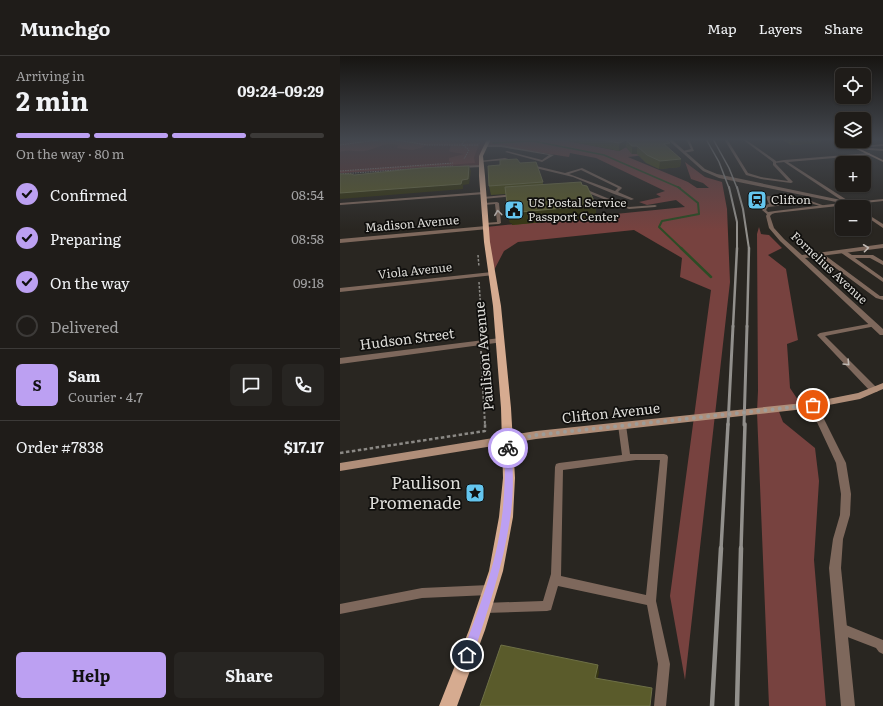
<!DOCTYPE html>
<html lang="en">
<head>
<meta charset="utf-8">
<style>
	:root { --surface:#1f1c19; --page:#272522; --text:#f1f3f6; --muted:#a1a1a2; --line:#3c3a38; --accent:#bca0f2 }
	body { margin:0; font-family:Literata,serif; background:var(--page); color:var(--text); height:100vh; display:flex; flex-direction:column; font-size:15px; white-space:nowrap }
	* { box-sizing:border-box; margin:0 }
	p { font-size:13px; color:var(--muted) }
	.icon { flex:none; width:22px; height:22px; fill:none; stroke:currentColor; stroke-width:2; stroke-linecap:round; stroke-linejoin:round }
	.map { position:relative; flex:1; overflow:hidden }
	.panel { display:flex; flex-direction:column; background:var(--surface); width:340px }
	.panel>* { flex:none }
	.controls { position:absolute; left:495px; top:12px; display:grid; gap:8px }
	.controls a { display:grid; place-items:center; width:36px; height:36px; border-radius:6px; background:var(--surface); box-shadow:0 1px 3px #0004,0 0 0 1px var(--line); font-size:20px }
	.pin { position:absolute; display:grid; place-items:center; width:34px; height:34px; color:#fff; margin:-17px; border:2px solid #fff; border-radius:50%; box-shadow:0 1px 4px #0007 }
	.courier { position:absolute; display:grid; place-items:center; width:40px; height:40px; margin:-20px; border:3px solid #bca0f2; border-radius:50%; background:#fff; color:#222; box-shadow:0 1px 5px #0007 }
	.headline em { font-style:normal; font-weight:700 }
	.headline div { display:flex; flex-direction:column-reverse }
	.headline { display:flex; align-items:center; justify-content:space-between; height:68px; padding:0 16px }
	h1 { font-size:26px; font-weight:700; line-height:30px }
	.bar { display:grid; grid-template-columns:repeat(4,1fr); gap:6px 4px; align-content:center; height:48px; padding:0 16px }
	.bar i { height:5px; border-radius:3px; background:var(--line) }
	.bar .on { background:var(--accent) }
	.bar p { grid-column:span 4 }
	.line { display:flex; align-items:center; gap:10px; padding:0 16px; border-top:1px solid var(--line) }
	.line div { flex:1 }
	.round { display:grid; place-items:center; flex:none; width:42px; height:42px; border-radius:6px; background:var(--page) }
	ol { padding:0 16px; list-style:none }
	li { display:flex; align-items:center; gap:12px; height:44px }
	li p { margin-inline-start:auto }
	li .icon { padding:4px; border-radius:50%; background:var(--accent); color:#111; stroke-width:4 }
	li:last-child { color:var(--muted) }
	li i { width:22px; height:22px; border:2px solid var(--line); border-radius:50% }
	.action { display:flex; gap:8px; margin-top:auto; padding:8px 16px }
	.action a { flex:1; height:46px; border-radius:6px; background:var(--accent); color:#111; font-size:16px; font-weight:700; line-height:46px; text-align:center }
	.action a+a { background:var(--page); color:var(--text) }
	header { display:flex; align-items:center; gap:24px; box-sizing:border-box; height:56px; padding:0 20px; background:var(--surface); border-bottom:1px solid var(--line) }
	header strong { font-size:19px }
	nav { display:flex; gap:22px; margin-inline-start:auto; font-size:14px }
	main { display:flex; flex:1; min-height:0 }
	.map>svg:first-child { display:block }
	.green { fill:#5e3533 }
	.forest { fill:#77423f }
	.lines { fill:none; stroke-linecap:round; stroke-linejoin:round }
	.stream-far2 { stroke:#2c4c25; stroke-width:1.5 }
	.stream-far1 { stroke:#2c4c25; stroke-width:2 }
	.stream { stroke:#2c4c25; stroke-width:2.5 }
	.path-far3 { stroke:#8b8985; stroke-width:1; stroke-dasharray:1.5 1; stroke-linecap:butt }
	.path-far2 { stroke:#8b8985; stroke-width:1.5; stroke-dasharray:2.5 1.5; stroke-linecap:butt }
	.path-far1 { stroke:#8b8985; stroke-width:2; stroke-dasharray:3 2; stroke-linecap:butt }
	.path { stroke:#8b8985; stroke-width:2.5; stroke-dasharray:3.5 2.5; stroke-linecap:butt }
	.lane { fill:#7e685c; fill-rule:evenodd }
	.street { fill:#7e685c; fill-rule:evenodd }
	.secondary { fill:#b08e79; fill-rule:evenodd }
	.primary { fill:#d6ab90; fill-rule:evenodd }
	.rail-far5 { stroke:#92908c; stroke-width:1.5 }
	.rail-far4 { stroke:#92908c; stroke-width:2 }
	.rail-far3 { stroke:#92908c; stroke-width:2.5 }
	.rail-far2 { stroke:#92908c; stroke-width:3 }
	.rail-far1 { stroke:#92908c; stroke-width:3.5 }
	.rail { stroke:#92908c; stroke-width:4.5 }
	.wall { fill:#4a4c17 }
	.shaded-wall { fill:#363612 }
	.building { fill:#5a5b2b; stroke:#6e7046 }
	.oneway { stroke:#c0b9b3 }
	.route { fill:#bca0f2 }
	.done { stroke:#9e9c98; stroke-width:4; stroke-dasharray:0 7.2 }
	.labels { text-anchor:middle; stroke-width:3.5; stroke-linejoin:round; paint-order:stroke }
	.far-poi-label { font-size:12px; fill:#dddcd8; stroke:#100f0d; text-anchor:start }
	.far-street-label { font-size:12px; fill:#dddcd8; stroke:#100f0d }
	.street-label { font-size:14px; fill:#dddcd8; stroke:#100f0d }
	.near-poi-label { font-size:17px; fill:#dddcd8; stroke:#100f0d; text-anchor:end }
</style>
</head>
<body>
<header>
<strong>Munchgo</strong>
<nav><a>Map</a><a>Layers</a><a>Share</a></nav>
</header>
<main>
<section class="panel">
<div class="headline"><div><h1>2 min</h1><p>Arriving in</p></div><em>09:24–09:29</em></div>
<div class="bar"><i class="on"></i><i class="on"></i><i class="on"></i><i></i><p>On the way · 80 m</p></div>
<ol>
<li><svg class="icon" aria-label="check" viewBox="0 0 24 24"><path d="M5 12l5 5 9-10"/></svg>Confirmed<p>08:54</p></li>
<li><svg class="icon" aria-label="check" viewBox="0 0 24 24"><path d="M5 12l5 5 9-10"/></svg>Preparing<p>08:58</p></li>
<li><svg class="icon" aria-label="check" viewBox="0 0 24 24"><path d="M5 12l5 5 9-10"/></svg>On the way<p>09:18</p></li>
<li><i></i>Delivered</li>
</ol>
<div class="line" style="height:72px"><b class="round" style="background:var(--accent);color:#111">S</b><div><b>Sam</b><p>Courier · 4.7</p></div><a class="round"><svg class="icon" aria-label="chat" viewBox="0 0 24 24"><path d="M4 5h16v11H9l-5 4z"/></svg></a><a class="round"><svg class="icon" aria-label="phone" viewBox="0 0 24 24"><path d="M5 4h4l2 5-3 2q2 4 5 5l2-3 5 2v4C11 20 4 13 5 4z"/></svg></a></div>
<div class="line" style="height:52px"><div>Order #7838</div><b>$17.17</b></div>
<div class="action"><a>Help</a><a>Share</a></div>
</section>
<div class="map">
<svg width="543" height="650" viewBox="0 0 543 650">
	<rect width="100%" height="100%" fill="#292621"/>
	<polygon class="green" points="0,83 149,83 143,96 141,110 0,117"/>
	<g class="forest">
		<path d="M 31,83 C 67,83 103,88 140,87 L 134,101 L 135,107 L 0,117 L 0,115 L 112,107 L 109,105 L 109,102 L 124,98 L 111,96 L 109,95 L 111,89 L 87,89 L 81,92 L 72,94 L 57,92 L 58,89 C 45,86 41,91 29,94 C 20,97 9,93 0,96 L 0,87 Z"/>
		<polygon points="149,83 218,83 279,95 286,91 292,98 303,97 305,99 288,101 348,126 357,132 369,132 363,127 351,123 345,106 365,121 382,126 387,153 390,226 345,624 330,540 371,234 340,221 342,202 294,174 178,186 164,195 152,218 146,171 345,151 336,144 307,149 299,146 321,141 316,138 325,135 256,102 230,97 229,101 158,90 145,90"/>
		<polygon points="419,171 421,178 429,179 442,192 428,199 446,213 458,284 447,288 450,332 462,350 438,353 443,366 475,392 479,425 474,504 486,650 429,650 417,356 418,335 417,178"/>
	</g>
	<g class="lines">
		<polyline class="stream-far2" points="153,87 193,85 264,99 340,132"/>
		<polyline class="stream-far1" points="338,131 358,147 359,158 322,165 319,171 342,193"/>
		<polyline class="stream" points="341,192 371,221"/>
		<g class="path-far3">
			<polyline points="52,83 87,89 123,89 122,87 127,83"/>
			<polyline points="90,83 104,83"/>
			<polyline points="130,83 141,84"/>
			<polyline points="0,89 44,83"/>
			<polyline points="123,89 129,94 124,103"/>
			<polyline points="124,89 138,89"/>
			<polyline points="0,115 113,107"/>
			<polyline points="0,118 113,110"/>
		</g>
		<g class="path-far2">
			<polyline points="138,199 139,211"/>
			<polyline points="139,226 142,271"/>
		</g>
		<g class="path-far1">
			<polyline points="141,270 142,279"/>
			<polyline points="141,295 145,369"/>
		</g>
		<polyline class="path" points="0,397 145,375 145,368"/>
		<g class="lane">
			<polygon points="346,83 349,83 354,95 343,97 343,95 351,93"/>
			<polygon points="384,83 387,83 408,117 421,121 448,125 433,109 433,106 402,83 405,83 436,105 436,108 453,126 451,127 421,123 406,119"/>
			<polygon points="543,88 543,90 527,91 525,90"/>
			<polygon points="145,89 161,89 214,99 202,106 165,96 167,95 202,104 209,99 161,91 144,91"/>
			<polygon points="516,91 543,93 543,95 515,93"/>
			<polygon points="165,102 172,104 172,109 170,109 169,106 165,104 141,106 139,105"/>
			<path d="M 188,108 L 225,117 L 242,112 L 281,131 L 282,132 L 278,136 L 294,143 L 291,144 L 274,138 L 233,121 L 187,110 ZM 241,114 L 278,132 L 275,135 L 229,118 Z"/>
			<polygon points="241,133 245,133 289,151 315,149 317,150 315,151 289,153 243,135 240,135 240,133"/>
			<polygon points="175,138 177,139 176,140 143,143 141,142 143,141"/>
			<polygon points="428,140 468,144 485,150 483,151 467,146 431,142 433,148 455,146 457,147 455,148 428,151 426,154 430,158 428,159 422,154 425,149 429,148 426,141"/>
			<polygon points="157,146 159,147 161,167 159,168 143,169 143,168 145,167 157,166 155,148 144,149 142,148 144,147"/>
			<polygon points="500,194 504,194 512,199 533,199 543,205 543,209 530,202 515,202 543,222 543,226 500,196"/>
			<polygon points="478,197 482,197 540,240 543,240 543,244 536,242 478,199"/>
			<polygon points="534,267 537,269 536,270 485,280 537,332 538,334 537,336 531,336 477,279 480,277"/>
			<path d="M 282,366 L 285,367 L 286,369 L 290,398 L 324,398 L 327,399 L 328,401 L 316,545 L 330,608 L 326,650 L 314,650 L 318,608 L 307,549 L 218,530 L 211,554 L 207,555 L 144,557 L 140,556 L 139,552 L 140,548 L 144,547 L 203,545 L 211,518 L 215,411 L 216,408 L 219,407 L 282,399 L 278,369 L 279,367 ZM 296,404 L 320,404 L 306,539 L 221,520 L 223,414 Z"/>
			<polygon points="149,529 153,530 154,534 153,538 149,539 82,542 0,558 0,548 82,532"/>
			<polygon points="501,567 543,584 543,598 539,596 536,592 497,577 495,573 497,569"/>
		</g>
		<g class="street">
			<polygon points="327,83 331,83 365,113 377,118 501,144 444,106 435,107 433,106 444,104 530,97 529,99 448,106 507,144 507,146 504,147 543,143 543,145 435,157 432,158 430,160 434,172 444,183 462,199 543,188 543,192 465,202 543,273 543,279 540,279 440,185 429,172 426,160 428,156 435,155 501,147 379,122 363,115"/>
			<polygon points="141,109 142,111 119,112 117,111 119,110"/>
			<polygon points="143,136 145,136 145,138 0,149 0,147"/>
			<polygon points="524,156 543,168 543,172 524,159"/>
			<polygon points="146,170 148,171 148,173 0,187 0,183"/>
			<polygon points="152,216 155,218 154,219 0,236 0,232"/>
			<polygon points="160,282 163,282 164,284 163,286 0,308 0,302"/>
			<polygon points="473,346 476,347 506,407 511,438 510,459 503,483 501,512 515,650 501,650 489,512 493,483 500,459 501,438 496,407 469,349 470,347"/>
		</g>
		<g class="secondary">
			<polygon points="502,84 543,104 543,106 502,86"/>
			<polygon points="543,327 543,333 520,343 473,352 196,383 0,415 0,407 196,375 473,346 518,337"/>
		</g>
		<polygon class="primary" points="147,83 151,83 143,100 145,120 150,186 161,250 171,352 175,422 173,461 163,515 145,574 117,650 99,650 129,574 149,515 159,461 163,422 161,352 153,250 144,186 139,120 139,100"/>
		<g class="rail-far5">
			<polyline points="366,83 379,106 389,132"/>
			<polyline points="373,83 389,112 397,132"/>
		</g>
		<g class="rail-far4">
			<polyline points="389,131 397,166 397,193"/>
			<polyline points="397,131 403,153 409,193"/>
		</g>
		<g class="rail-far3">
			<polyline points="393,271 397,192"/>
			<polyline points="407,271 409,192"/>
		</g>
		<g class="rail-far2">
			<polyline points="388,369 393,270"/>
			<polyline points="404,369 407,270"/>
		</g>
		<g class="rail-far1">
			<polyline points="381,493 388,368"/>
			<polyline points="401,493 405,368"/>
		</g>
		<g class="rail">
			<polyline points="372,650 381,492"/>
			<polyline points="397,650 401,492"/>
		</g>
	</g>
	<g class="wall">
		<polygon points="218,83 325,83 330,87 329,93 341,103 340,111 319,113 306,107 297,98 292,98 286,91 279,95"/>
		<polygon points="441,83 481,83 480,87 451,89"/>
		<polygon points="180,107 203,126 203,129 256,161 172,169 172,167 170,167 166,138 151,139 149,130"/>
	</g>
	<g class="shaded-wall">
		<polygon points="452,83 481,83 480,87 451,89"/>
		<polygon points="286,84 286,91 279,95 279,87"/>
		<polygon points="330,87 329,95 324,88"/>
		<rect x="292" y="90" width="5" height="8"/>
		<polygon points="341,103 340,111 319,113 320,105"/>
		<polygon points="129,110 131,115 129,128 123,129 123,133 0,143 0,137 122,124"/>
		<polygon points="256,149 256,161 172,169 170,157"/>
		<polygon points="168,155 170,155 172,167 170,167"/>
		<polygon points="258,609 259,617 256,629 255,622"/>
	</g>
	<g class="building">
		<polygon points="256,83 325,83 330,87 324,88 341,103 320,105 307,99 297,90 292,90 286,84 279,87"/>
		<polygon points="177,103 180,107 196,106 203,126 149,130 148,110 160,109 160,104"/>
		<polygon points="129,110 128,123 122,124 121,128 0,137 0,118 11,118 14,119 81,112"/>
		<polygon points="241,126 242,129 247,130 256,149 170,157 170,155 168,155 165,131"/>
		<polygon points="161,589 258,609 255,622 312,632 310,650 140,650"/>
	</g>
	<defs><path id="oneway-chevron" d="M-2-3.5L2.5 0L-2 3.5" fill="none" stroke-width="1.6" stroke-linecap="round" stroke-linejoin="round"/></defs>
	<g class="oneway">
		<use href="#oneway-chevron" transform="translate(158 157) rotate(-97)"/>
		<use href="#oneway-chevron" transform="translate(526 192) rotate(-7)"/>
		<use href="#oneway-chevron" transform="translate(507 307) rotate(46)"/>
	</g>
	<linearGradient id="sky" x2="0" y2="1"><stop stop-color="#171512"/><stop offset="0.48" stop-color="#43474e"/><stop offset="1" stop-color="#43474e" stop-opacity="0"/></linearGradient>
	<rect width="543" height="174" fill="url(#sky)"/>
	<path class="route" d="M 168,389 L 172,392 C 173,416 174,440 170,463 C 163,510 148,554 133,599 L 131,603 L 127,604 L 123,603 L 122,599 C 138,554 157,508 162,460 C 165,438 165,415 165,392 Z"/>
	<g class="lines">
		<polyline class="done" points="168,392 168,385 196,379 473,349"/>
	</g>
	<defs>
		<g id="station-square" transform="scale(1)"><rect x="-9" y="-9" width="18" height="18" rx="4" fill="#64c5ee" stroke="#100f0d"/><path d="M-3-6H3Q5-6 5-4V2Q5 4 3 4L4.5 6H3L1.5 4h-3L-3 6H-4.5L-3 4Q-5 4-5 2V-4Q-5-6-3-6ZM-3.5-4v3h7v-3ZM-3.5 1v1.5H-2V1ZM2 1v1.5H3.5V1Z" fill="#111"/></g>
		<g id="civic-square" transform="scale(1)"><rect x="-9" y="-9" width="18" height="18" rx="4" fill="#64c5ee" stroke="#100f0d"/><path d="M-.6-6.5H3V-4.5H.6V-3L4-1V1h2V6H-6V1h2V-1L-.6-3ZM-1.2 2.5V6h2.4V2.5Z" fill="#111"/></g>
		<g id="sight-square" transform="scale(1)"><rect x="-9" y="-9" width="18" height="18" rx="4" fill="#64c5ee" stroke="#100f0d"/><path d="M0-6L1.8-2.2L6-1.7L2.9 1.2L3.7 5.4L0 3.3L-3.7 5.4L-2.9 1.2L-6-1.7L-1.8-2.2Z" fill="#111"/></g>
	</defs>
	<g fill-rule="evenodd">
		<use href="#station-square" x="417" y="144"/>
		<use href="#civic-square" x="174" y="154"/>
		<use href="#sight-square" x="135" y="437"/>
	</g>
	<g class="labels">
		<g class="far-poi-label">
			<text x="431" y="148">Clifton</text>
			<text x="188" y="151">US Postal Service<tspan x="188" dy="14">Passport Center</tspan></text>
		</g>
		<g class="far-street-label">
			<text transform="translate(72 168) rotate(-5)" y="4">Madison Avenue</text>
			<text transform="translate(489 212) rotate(43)" y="4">Fornelius Avenue</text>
			<text transform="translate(75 215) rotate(-6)" y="4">Viola Avenue</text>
		</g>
		<g class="street-label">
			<text transform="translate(67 283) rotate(-7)" y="5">Hudson Street</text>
			<text transform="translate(144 300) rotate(-95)" y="5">Paulison Avenue</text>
			<text transform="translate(271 357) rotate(-6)" y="5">Clifton Avenue</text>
		</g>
		<g class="near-poi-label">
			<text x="121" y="433">Paulison<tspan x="121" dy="20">Promenade</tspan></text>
		</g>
	</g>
</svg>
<div class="controls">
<a><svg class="icon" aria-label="locate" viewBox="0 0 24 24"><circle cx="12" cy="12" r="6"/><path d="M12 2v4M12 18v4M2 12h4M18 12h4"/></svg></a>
<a><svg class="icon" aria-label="layers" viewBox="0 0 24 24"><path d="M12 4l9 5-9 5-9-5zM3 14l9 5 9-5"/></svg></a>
<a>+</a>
<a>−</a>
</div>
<div class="pin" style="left:473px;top:349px;background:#ea580c"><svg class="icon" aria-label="bag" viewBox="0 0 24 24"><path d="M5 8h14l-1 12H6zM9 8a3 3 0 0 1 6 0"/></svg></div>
<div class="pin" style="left:127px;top:599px;background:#1f2937"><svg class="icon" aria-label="home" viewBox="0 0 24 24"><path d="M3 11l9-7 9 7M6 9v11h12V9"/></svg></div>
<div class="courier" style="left:168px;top:392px"><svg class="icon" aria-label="bike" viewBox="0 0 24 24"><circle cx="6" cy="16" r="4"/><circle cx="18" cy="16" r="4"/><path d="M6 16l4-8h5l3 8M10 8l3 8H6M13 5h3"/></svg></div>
</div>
</main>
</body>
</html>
